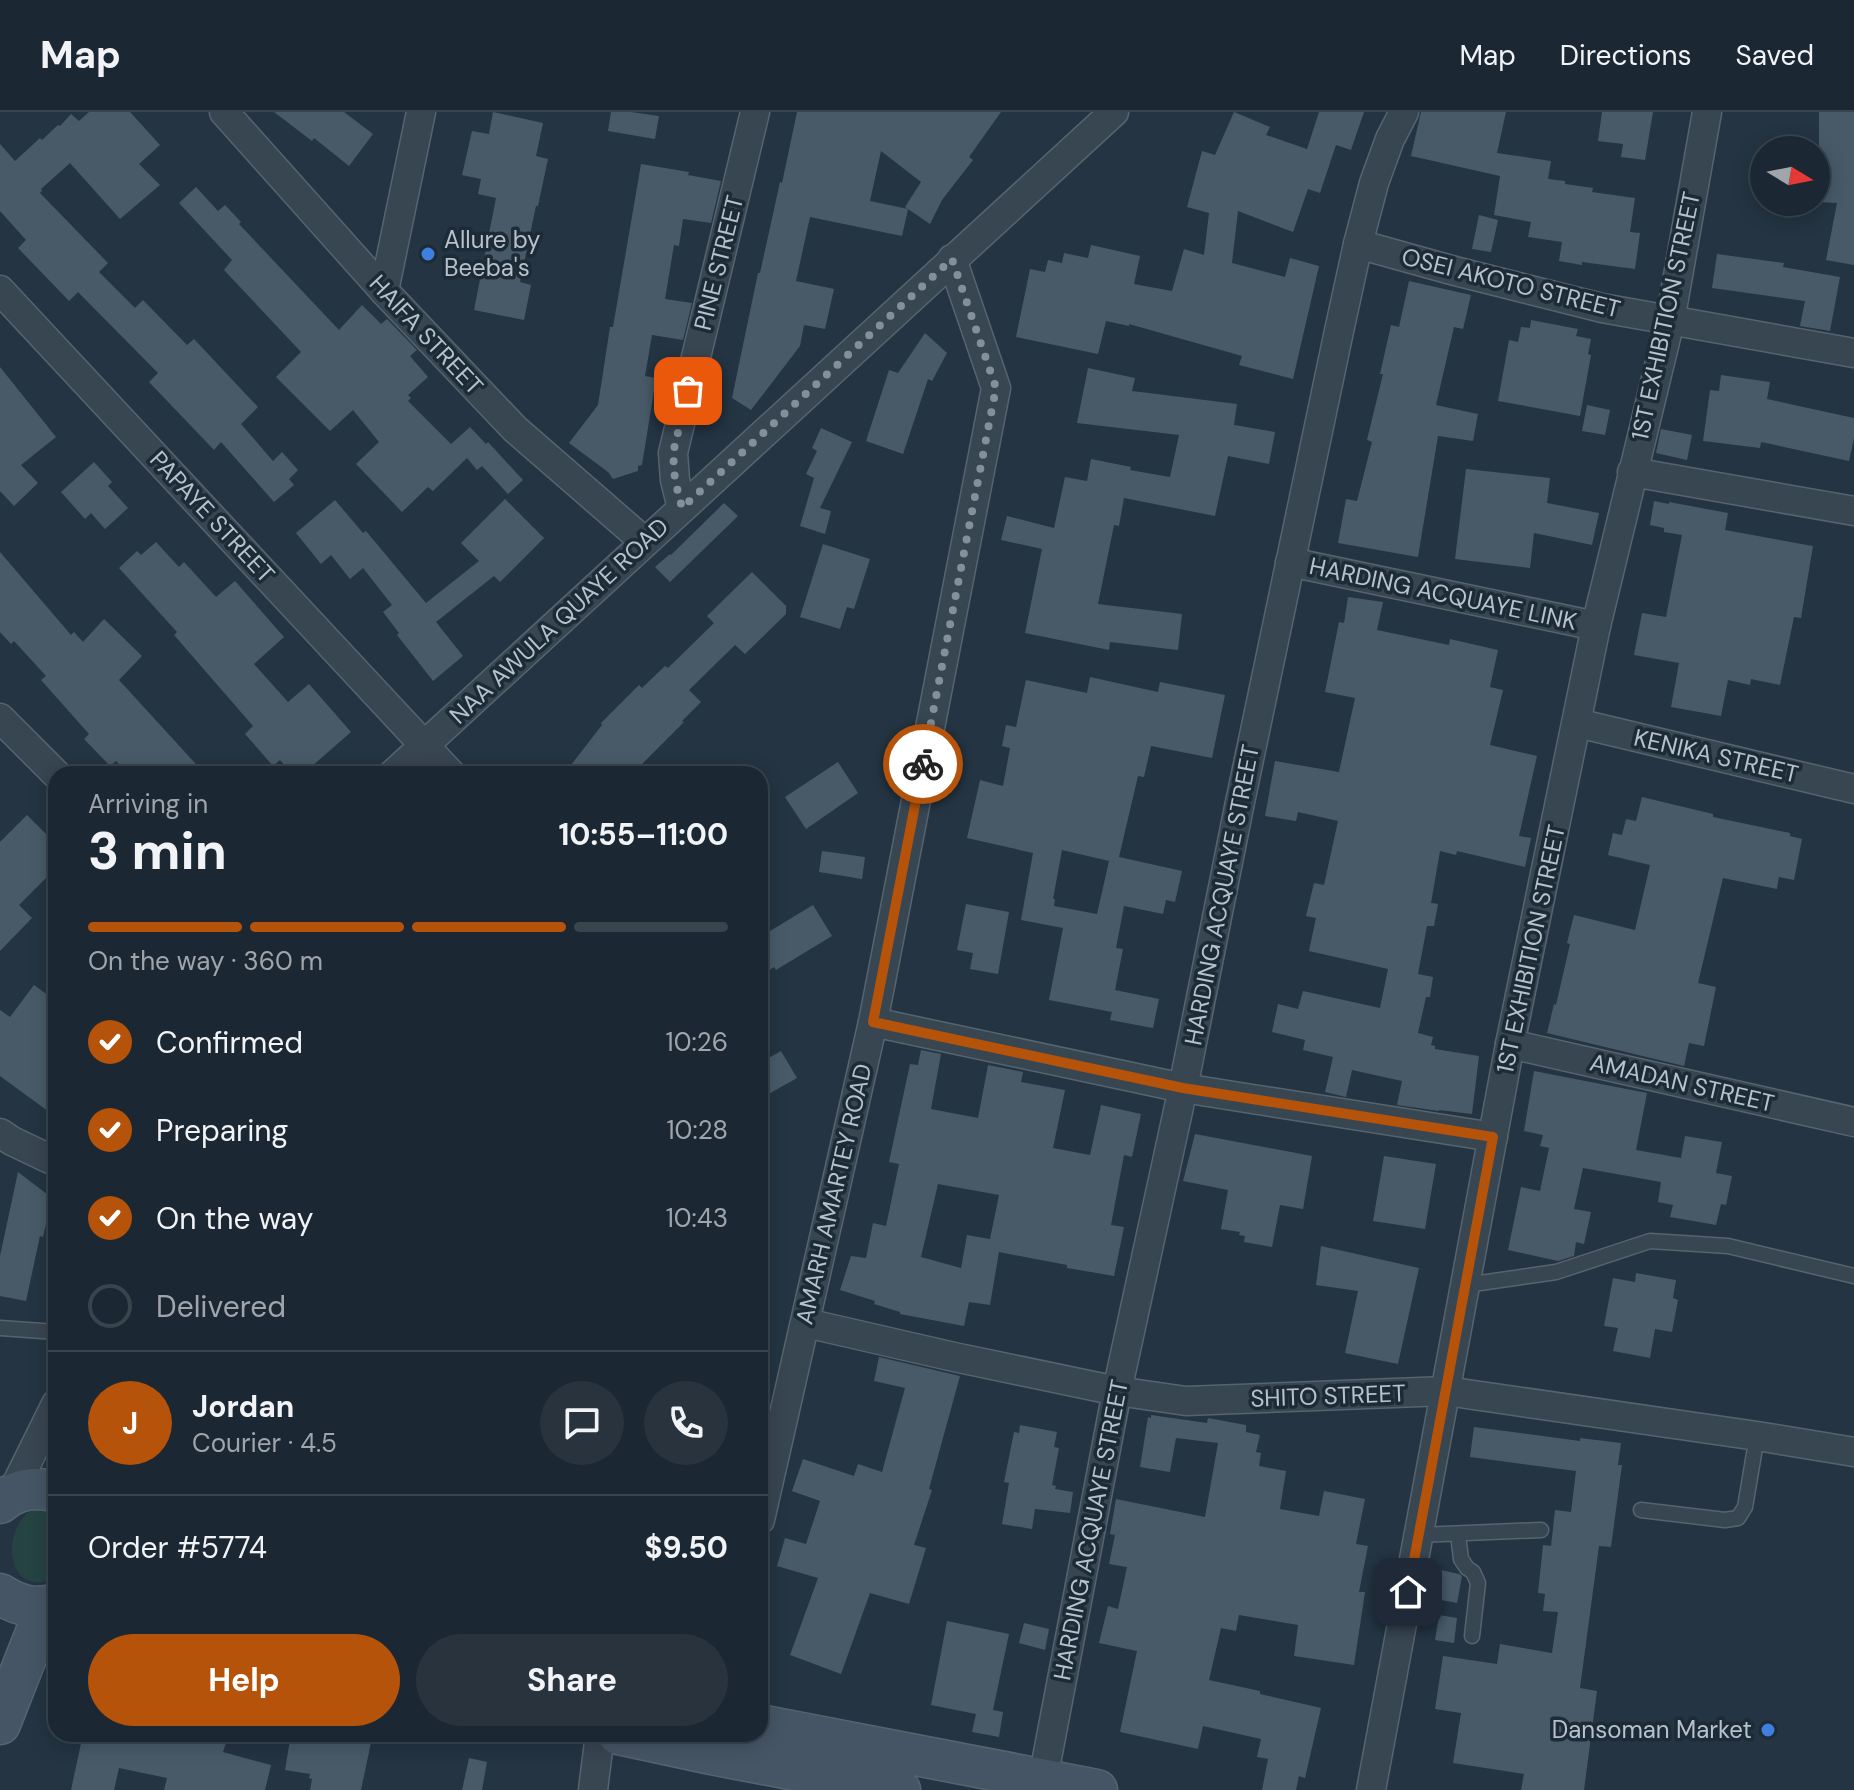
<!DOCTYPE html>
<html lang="en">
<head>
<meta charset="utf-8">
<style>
	:root { --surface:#1b2732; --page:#28333e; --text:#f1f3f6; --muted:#a0a5ac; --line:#39444d; --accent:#b45309 }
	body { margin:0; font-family:"DM Sans",sans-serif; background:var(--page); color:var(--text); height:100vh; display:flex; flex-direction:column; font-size:30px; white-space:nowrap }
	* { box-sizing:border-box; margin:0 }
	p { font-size:26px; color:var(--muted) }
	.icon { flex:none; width:44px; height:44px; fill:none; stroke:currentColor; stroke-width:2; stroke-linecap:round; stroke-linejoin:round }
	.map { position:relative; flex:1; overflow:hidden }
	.sheet { position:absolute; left:48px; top:654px; width:720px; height:976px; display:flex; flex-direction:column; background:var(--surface); border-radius:24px; box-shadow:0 4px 20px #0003,0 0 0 2px var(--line) }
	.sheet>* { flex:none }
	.needle { width:52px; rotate:100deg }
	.fabs { position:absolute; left:1750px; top:24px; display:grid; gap:16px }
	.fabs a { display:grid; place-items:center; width:80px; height:80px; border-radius:50%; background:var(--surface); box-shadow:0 4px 20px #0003,0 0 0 2px var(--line); font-size:40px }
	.pin { position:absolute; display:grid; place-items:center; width:68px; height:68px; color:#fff; margin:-34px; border-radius:16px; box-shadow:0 4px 12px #0006 }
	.courier { position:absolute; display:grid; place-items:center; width:80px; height:80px; margin:-40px; border:6px solid #b45309; border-radius:50%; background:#fff; color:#222; box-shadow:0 2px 10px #0007 }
	.headline em { font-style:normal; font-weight:700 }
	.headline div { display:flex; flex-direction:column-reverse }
	.headline { display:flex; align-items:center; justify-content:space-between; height:136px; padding:0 40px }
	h1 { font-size:52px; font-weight:700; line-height:60px }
	.bar { display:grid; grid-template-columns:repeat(4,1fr); gap:12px 8px; align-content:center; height:96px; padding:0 40px }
	.bar i { height:10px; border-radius:6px; background:var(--line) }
	.bar .selected { background:var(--accent) }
	.bar p { grid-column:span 4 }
	.line { display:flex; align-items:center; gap:20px; padding:0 40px; border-top:2px solid var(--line) }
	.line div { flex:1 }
	.round { display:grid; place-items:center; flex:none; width:84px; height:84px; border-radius:42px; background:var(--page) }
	ol { padding:0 40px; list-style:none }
	li { display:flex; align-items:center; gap:24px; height:88px }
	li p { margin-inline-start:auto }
	li .icon { padding:8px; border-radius:50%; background:var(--accent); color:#fff; stroke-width:4 }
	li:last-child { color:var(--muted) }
	li i { width:44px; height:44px; border:4px solid var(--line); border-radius:50% }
	.button { display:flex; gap:16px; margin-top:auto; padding:16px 40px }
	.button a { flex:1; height:92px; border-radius:48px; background:var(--accent); color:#fff; font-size:32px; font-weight:700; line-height:92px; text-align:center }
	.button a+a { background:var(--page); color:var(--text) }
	header { display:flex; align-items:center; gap:48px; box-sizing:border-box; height:112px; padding:0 40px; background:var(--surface); border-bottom:2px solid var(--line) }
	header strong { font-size:38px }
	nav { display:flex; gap:44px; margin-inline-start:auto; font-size:28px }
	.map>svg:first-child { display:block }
	.green { fill:#264343 }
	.building { fill:#485a68; fill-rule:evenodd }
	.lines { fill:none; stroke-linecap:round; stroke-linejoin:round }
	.service-casing { stroke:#56646f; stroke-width:17 }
	.minor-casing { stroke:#56646f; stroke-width:31 }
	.secondary-casing { stroke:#56646f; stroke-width:43 }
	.service { stroke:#384652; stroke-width:14 }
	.minor { stroke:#384652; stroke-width:28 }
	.secondary { stroke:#465565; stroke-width:40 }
	.done { stroke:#82909c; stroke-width:8; stroke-dasharray:0 14.4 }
	.route { stroke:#b45309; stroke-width:10 }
	.shop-dot { fill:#3f7fe0; stroke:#1d2b37; stroke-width:3 }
	.labels { text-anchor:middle; stroke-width:7; stroke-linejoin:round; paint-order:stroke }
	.poi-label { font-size:24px; fill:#b5c1cc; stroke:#1d2b37; text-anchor:start }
	.street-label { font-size:24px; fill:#b5c1cc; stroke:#1d2b37 }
</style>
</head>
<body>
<header>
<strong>Map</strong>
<nav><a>Map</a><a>Directions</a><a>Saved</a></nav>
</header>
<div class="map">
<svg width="1854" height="1678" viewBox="0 0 1854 1678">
	<rect width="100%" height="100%" fill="#243442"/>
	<path class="green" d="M 32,1398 L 43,1398 L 56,1403 L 56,1466 C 5,1489 0,1417 32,1398 Z"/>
	<g class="building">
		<polygon points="89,0 130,0 160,33 139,52 160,73 120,107 70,51 41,77 42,79 40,81 108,151 99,160 135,196 143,188 187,233 194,227 258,295 241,312 273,349 282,340 298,358 289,367 294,373 274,390 221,330 214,338 149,270 158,261 78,180 69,189 18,136 26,128 0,99 0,32 15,49 40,26 42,28 58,13 60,14 71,2 79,9"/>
		<polygon points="274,0 344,0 373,22 349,54 314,26 312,29"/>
		<polygon points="493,0 543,11 536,44 548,47 538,94 536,94 520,170 531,173 524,208 474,198 496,86 478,82 481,67 462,63 472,19 489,22"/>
		<polygon points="611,0 631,0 659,4 655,27 608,19"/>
		<polygon points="797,0 1001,0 969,45 973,48 942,88 930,112 905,95 921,70 881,39 870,89 908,97 902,124 810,105 796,169 834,177 825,217 804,213 800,234 751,298 732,286 758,161 760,161 780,70 782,71"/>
		<polygon points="1234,0 1270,15 1266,23 1307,37 1319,0 1364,0 1351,38 1336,33 1320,81 1308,77 1293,120 1238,99 1232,151 1285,165 1290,146 1319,154 1293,267 1239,253 1242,244 1129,212 1129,214 1106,209 1098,242 1016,225 1030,157 1045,160 1048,148 1062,151 1064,141 1088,146 1091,133 1140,144 1134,172 1172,179 1184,137 1204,143 1209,101 1187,95 1202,39 1215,43"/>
		<polygon points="1421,0 1506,0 1497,41 1551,49 1548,67 1565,69 1565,72 1593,76 1592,80 1635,86 1630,120 1640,121 1635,157 1582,150 1582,153 1559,149 1562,130 1528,125 1531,110 1494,103 1500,64 1411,44"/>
		<polygon points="1602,0 1653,0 1645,48 1621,45 1623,32 1598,29"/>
		<polygon points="1819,0 1854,0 1854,153 1826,148 1837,91 1816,90 1816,39 1819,39"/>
		<polygon points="641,52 689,60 688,63 721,69 711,111 683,107 679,134 674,133 665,187 692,191 683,228 652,223 645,264 656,266 642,353 638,354 638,359 613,367 608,360 569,331 598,293 610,215 613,215"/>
		<polygon points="196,75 218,99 225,93 241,110 239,112 339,218 362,193 381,212 387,207 417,238 410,244 428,265 408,283 411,286 408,289 451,332 470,315 486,332 488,330 523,368 508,382 482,354 477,358 467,346 433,379 428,375 402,400 356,352 379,330 353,298 330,319 276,265 301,240 224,158 232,148 179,91"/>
		<polygon points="1479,103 1498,108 1491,140 1472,137"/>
		<polygon points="1717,142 1784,151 1783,155 1840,165 1830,219 1800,214 1805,189 1712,176"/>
		<polygon points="1409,169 1471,183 1463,217 1454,215 1436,293 1478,302 1473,329 1438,324 1418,445 1338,431 1346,387 1357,389 1372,330 1367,328 1383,262 1380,262 1391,213 1399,215"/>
		<polygon points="1531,208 1578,217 1576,224 1591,227 1588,242 1591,243 1580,304 1498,289 1509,228 1518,230 1521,215 1530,216"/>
		<polygon points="925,221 947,241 932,269 928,267 903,342 866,329 889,258 898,261"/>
		<polygon points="0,255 56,325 21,353 38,371 14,394 0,379"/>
		<polygon points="1088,256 1135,266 1132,279 1237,292 1234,313 1275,320 1269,352 1228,344 1215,404 1124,386 1119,414 1114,413 1098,492 1182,502 1178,538 1110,530 1109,538 1025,521 1042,437 1001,428 1007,404 1054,416 1065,365 1087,369 1091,347 1131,355 1130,358 1170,365 1179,323 1077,311"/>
		<polygon points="1721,263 1770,270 1767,287 1854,306 1854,326 1849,349 1761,330 1760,336 1703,329 1710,278 1719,279"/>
		<polygon points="1587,293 1610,298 1605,323 1582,319"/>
		<polygon points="821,316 852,330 820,396 831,399 825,422 800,414 814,366 806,362 817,339 812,336"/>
		<polygon points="1661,317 1692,323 1687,348 1656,341"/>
		<polygon points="94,350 112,370 108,374 128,396 105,417 91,401 85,407 61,380"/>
		<polygon points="1466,357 1550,366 1547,391 1599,401 1592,433 1534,421 1530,456 1455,447"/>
		<polygon points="505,387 544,426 500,470 494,464 436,510 463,544 433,569 397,523 399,521 383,500 392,493 363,456 350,467 331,443 321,452 296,421 335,388 363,421 366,419 426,491 479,449 461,431"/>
		<polygon points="1654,389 1669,392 1669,390 1728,401 1725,418 1813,434 1801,506 1794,505 1780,573 1751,567 1750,573 1728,568 1721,604 1671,595 1679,551 1634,543 1642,501 1666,505 1682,423 1664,420 1664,416 1650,413"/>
		<polygon points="724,391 738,404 670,470 655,455 670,442 671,443"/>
		<polygon points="156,430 179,455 184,450 216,485 235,469 284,525 254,552 288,590 309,572 351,620 303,662 292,662 280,648 273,654 245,622 253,614 174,523 177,520 119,456 137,439 141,443"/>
		<polygon points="823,432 870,447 854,497 847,495 840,517 800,505"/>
		<polygon points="0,440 71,523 74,520 83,530 104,507 142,544 119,568 205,662 128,662 116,649 110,654 84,627 89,622 41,568 46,564 14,529 11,532 0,520"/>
		<polygon points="752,460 786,494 786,502 745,542 735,533 689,578 701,590 682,609 684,610 632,662 564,662 602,613 601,611 639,573 642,576 665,554 668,556 714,511 707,504"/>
		<polygon points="1348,485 1383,490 1377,518 1449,533 1450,527 1498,538 1490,575 1503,578 1490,633 1537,644 1519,724 1531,726 1525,755 1457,739 1456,743 1440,739 1431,791 1438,792 1434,814 1427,814 1418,862 1433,865 1430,885 1426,885 1418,921 1433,925 1431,933 1435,934 1435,937 1479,944 1472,1002 1439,998 1439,999 1397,993 1402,969 1352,958 1346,985 1325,980 1333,945 1303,938 1305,928 1272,920 1278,892 1298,897 1303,879 1380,896 1388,857 1309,839 1316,806 1306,804 1314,771 1324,773 1338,709 1298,700 1296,709 1265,704 1275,649 1339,660 1355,586 1325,580 1339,510 1344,511"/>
		<path d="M 1090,565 L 1158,580 L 1160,570 L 1225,583 L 1212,646 L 1151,634 L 1144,665 L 1138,664 L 1119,745 L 1182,759 L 1175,790 L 1166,788 L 1163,802 L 1124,794 L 1116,836 L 1123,837 L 1115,878 L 1159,887 L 1153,916 L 1110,908 L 1112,900 L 1049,888 L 1063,816 L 1021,808 L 1033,741 L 967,726 L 980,668 L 1003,674 L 1010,636 L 1002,634 L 1006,613 L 1016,615 L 1026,568 L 1087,581 ZM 1062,738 L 1109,749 L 1097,802 L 1054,794 L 1055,787 L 1053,787 Z"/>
		<polygon points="838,650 858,681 806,717 785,685"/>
		<polygon points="1642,685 1713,702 1713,705 1790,721 1790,724 1802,727 1794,768 1779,765 1777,777 1723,766 1698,871 1716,875 1704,934 1689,931 1684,954 1547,921 1554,892 1556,893 1570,832 1567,831 1574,803 1635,818 1650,753 1608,743 1613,721 1622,723 1626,707 1636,709"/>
		<polygon points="27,703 56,732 56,756 19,793 32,806 0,839 0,730"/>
		<polygon points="822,739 865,745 862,767 819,760"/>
		<polygon points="966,792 1009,800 998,862 970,857 973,841 957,838"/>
		<polygon points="813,793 832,824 776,858 774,855 760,865 760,825"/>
		<polygon points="34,873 56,889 56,1005 0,964 0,898 10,905"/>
		<path d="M 921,938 L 941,942 L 931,997 L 978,1006 L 988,953 L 1023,960 L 1021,970 L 1065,978 L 1053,1036 L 1090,1043 L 1101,993 L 1141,1002 L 1132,1045 L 1124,1043 L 1111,1113 L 1124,1115 L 1114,1164 L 1067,1156 L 1067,1153 L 999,1140 L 990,1193 L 969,1190 L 964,1214 L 900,1202 L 900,1200 L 874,1192 L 875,1189 L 840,1178 L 851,1144 L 866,1146 L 873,1111 L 886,1114 L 899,1052 L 889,1050 L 910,952 L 918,953 ZM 938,1072 L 999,1083 L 990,1127 L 967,1123 L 961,1156 L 921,1145 Z"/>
		<polygon points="781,939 797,966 760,987 760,951"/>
		<polygon points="1534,959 1647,981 1636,1038 1681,1046 1685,1024 1722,1030 1716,1061 1732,1064 1726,1093 1721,1092 1716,1113 1670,1105 1673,1093 1658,1090 1661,1070 1583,1056 1574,1097 1591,1100 1584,1132 1576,1130 1574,1144 1558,1149 1508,1138 1521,1075 1540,1079 1549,1036 1540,1034 1543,1023 1524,1019"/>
		<polygon points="1195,1022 1312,1044 1303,1097 1280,1093 1272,1135 1244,1130 1245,1124 1239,1123 1240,1120 1221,1117 1228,1078 1183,1069"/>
		<polygon points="1384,1044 1436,1052 1425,1117 1373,1109"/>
		<polygon points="18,1060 52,1086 43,1125 40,1124 26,1189 0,1184 0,1144"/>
		<polygon points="1321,1134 1419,1156 1398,1252 1345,1241 1358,1179 1316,1173"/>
		<polygon points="1636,1161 1676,1168 1673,1186 1678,1188 1672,1220 1655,1217 1650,1246 1613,1239 1618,1216 1604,1214 1613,1166 1635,1170"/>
		<polygon points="879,1245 960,1264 929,1377 932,1378 914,1433 926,1436 909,1492 870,1481 841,1562 790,1543 818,1466 777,1454 785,1426 806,1432 820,1389 792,1379 803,1347 854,1364 858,1352 882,1360 905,1276 874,1269"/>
		<polygon points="1151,1303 1207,1311 1208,1306 1246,1313 1246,1320 1260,1323 1256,1340 1261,1341 1259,1354 1286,1359 1280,1397 1319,1404 1324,1379 1365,1387 1356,1432 1368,1434 1359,1480 1365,1480 1354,1553 1294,1544 1298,1513 1239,1503 1236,1519 1221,1516 1209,1568 1260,1579 1260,1582 1321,1596 1305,1666 1299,1664 1296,1678 1262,1678 1268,1647 1257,1645 1261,1627 1203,1614 1198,1637 1120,1620 1137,1539 1099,1531 1108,1494 1118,1497 1127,1455 1109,1452 1115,1423 1110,1422 1116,1387 1205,1405 1218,1331 1176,1326 1170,1360 1140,1355 1148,1305 1151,1306"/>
		<polygon points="1020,1313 1057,1320 1054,1335 1059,1336 1052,1373 1056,1374 1055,1377 1073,1380 1070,1401 1035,1397 1032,1417 1002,1412 1009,1371 1004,1370 1014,1320 1019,1321"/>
		<polygon points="1474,1315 1580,1329 1580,1326 1621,1331 1618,1353 1622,1353 1611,1435 1599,1434 1580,1576 1597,1579 1584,1678 1521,1678 1524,1662 1453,1651 1461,1601 1435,1597 1443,1544 1497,1552 1500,1532 1552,1541 1558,1500 1543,1499 1545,1482 1538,1481 1543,1433 1551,1434 1555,1398 1571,1400 1576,1359 1470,1345"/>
		<polygon points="1436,1457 1459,1462 1462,1464 1457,1491 1431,1486"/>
		<polygon points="1439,1503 1457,1506 1454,1531 1435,1528"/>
		<polygon points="947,1509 1009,1522 993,1598 1003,1600 999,1625 972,1620 976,1602 931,1593"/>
		<polygon points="1024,1511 1049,1517 1045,1538 1019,1531"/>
		<polygon points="83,1622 149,1622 193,1631 195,1622 229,1622 223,1640 271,1653 265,1678 164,1678 167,1666 119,1656 114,1678 71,1678"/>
		<polygon points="291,1622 353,1622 372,1626 361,1678 310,1678 312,1667 309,1666 310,1662 285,1658"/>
		<polygon points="469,1646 487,1650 482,1678 462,1678"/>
	</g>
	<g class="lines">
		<g class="service-casing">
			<g id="service">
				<polyline points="1466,1173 1556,1160 1650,1129 1728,1134 1854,1164"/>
				<polyline points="0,1216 56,1220"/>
				<polyline points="1641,1398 1725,1408 1738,1406 1745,1395 1757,1324"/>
				<polyline points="1419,1423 1541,1418"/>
				<polyline points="1458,1423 1461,1447 1467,1456 1473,1460 1478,1471 1472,1524"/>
			</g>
		</g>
		<g class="minor-casing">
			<g id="minor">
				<polyline points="224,0 384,179 515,317 645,430"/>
				<polyline points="1358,132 1455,159 1602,196 1854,241"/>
				<polyline points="0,178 451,662"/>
				<polyline points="384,179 421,0"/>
				<polyline points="1632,360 1854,399"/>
				<polyline points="682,396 675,368 673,341 755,0"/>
				<polyline points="1290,450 1596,514"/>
				<polyline points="0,606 56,662"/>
				<polyline points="1577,611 1854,677"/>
				<polyline points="393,662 1114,0"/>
				<polyline points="873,910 1183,976 1493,1025"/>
				<polyline points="1510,932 1854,1010"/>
				<polyline points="0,1021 12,1029 56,1050"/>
				<polyline points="806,1211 954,1245 1117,1279 1186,1289 1446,1279 1757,1324 1854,1340"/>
				<polyline points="11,1383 56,1292"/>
				<polyline points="760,1408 873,910 996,276 952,147"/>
				<polyline points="1043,1667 1117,1279 1183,976 1239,695 1339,219 1358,132 1374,71 1390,27 1404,0"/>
				<polyline points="593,1678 600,1622"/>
				<polyline points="1371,1678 1510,932 1596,514 1670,209 1707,0"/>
			</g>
		</g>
		<g class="secondary-casing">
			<g id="secondary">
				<path d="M 0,1391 C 16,1377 36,1374 56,1380"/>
				<path d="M 0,1482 C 18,1494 35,1498 56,1492"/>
				<polyline points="0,1612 37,1518 51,1494"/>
				<polyline points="760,1613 1097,1678"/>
				<polyline points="618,1622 711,1642 900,1678"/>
			</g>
		</g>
		<use href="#service" class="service"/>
		<use href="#minor" class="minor"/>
		<use href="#secondary" class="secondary"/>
	</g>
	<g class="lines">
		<polyline class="done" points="688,279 673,341 675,368 682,396 952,147 996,276 923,652"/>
		<polyline class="route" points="923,652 873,910 1183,976 1493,1025 1408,1480"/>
	</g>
	<g class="shop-dot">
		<circle cx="428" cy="142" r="8"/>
		<circle cx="1768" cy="1618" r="8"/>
	</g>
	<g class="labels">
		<g class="poi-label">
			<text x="444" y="136">Allure by<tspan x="444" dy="28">Beeba's</tspan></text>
			<text x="1752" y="1626" text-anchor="end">Dansoman Market</text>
		</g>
		<g class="street-label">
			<text transform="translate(719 151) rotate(-76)" y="8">PINE STREET</text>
			<text transform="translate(1511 171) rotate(14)" y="8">OSEI AKOTO STREET</text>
			<text transform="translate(1666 204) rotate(-78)" y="8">1ST EXHIBITION STREET</text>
			<text transform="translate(426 223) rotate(47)" y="8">HAIFA STREET</text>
			<text transform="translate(212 405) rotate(47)" y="8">PAPAYE STREET</text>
			<text transform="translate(1443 482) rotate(12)" y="8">HARDING ACQUAYE LINK</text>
			<text transform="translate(559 509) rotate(-43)" y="8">NAA AWULA QUAYE ROAD</text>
			<text transform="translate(1716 644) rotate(13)" y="8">KENIKA STREET</text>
			<text transform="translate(1222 783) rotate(-79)" y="8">HARDING ACQUAYE STREET</text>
			<text transform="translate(1531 837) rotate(-78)" y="8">1ST EXHIBITION STREET</text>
			<text transform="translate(1682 971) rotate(13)" y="8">AMADAN STREET</text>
			<text transform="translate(834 1082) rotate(-77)" y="8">AMARH AMARTEY ROAD</text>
			<text transform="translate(1328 1284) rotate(-2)" y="8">SHITO STREET</text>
			<text transform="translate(1091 1418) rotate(-79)" y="8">HARDING ACQUAYE STREET</text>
		</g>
	</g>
</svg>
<div class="fabs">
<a><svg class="needle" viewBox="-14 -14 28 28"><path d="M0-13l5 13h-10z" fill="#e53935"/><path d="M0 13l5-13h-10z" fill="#a0a5ac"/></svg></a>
</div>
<div class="pin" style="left:688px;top:279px;background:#ea580c"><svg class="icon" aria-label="bag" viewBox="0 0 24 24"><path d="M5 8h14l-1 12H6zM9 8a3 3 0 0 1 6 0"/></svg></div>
<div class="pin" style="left:1408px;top:1480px;background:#1f2937"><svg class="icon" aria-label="home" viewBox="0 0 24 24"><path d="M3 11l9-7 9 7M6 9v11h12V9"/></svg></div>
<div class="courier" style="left:923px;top:652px"><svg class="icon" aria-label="bike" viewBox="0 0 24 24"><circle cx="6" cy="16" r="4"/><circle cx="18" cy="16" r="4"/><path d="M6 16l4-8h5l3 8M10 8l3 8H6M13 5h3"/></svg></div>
<section class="sheet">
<div class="headline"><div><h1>3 min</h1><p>Arriving in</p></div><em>10:55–11:00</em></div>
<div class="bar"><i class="selected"></i><i class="selected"></i><i class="selected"></i><i></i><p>On the way · 360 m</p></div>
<ol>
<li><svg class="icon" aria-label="check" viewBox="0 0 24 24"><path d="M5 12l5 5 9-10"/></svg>Confirmed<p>10:26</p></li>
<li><svg class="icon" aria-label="check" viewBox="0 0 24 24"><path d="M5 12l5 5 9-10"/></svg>Preparing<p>10:28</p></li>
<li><svg class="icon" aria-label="check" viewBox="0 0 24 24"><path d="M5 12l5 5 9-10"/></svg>On the way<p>10:43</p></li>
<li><i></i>Delivered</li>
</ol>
<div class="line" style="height:144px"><b class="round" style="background:var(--accent);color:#fff">J</b><div><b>Jordan</b><p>Courier · 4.5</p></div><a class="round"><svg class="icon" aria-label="chat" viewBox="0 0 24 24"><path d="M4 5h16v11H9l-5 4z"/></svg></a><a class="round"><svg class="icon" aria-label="phone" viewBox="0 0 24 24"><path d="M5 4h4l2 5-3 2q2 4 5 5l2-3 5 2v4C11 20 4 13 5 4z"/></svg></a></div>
<div class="line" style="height:104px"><div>Order #5774</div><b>$9.50</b></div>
<div class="button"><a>Help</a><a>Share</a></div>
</section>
</div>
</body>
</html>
